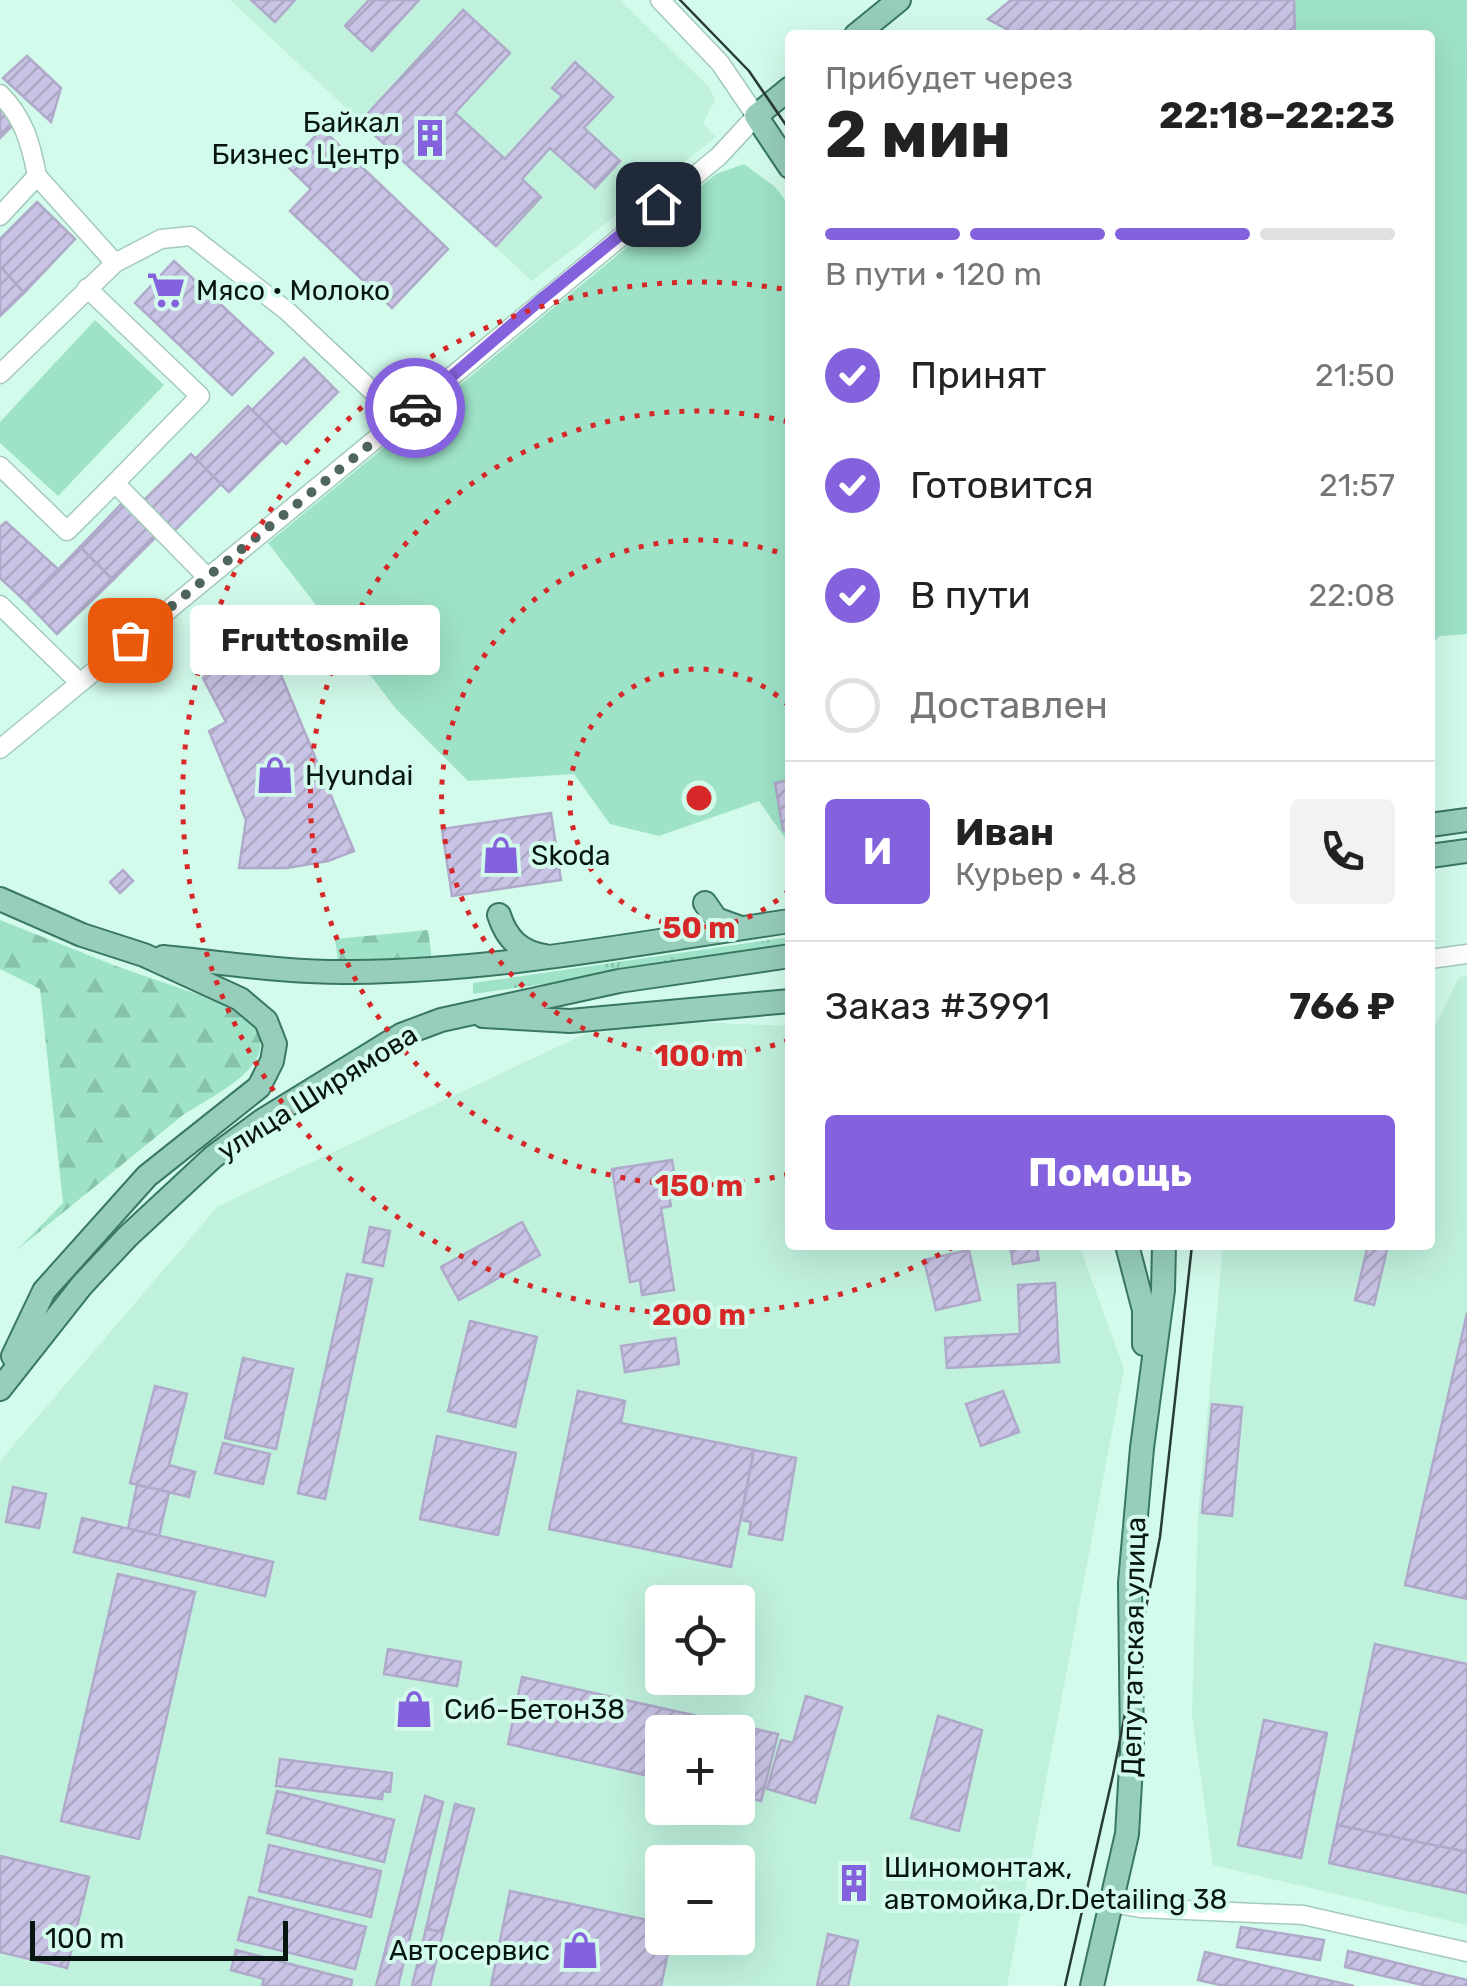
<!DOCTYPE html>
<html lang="ru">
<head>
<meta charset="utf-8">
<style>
	:root { --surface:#fff; --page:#f2f2f2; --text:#222; --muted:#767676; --line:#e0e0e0; --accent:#8562dd }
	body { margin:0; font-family:Rubik,sans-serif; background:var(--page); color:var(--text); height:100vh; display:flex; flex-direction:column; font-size:38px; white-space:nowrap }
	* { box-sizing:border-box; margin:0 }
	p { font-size:32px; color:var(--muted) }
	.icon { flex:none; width:55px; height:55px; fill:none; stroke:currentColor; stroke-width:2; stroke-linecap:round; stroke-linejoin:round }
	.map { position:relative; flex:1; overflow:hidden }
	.drawer { position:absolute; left:785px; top:30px; width:650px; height:1220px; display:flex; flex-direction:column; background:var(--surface); border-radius:10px; box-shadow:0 10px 40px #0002 }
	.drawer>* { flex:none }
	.controls { position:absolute; left:645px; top:1585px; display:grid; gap:20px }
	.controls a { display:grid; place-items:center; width:110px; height:110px; border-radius:10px; background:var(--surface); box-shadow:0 10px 40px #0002; font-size:50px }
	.scale { position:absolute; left:30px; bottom:25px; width:258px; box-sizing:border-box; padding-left:10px; border:5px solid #081611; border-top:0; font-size:28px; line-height:35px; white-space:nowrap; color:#081611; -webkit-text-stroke:8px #d3fbeb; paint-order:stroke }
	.pin { position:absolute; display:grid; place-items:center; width:85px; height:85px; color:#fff; margin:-42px; border-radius:20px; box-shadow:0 5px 15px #0006 }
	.courier { position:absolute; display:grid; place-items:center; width:100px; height:100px; margin:-50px; border:8px solid #8562dd; border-radius:50%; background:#fff; color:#222; box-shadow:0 2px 12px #0007 }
	.bubble { position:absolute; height:70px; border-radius:10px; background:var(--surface); box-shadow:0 10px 40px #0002; font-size:32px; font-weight:700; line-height:70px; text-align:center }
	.summary em { font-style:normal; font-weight:700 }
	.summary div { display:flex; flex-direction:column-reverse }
	.summary { display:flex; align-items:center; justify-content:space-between; height:170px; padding:0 40px }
	h1 { font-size:65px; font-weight:700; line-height:75px }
	.bar { display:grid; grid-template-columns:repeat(4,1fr); gap:15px 10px; align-content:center; height:120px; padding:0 40px }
	.bar i { height:12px; border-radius:8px; background:var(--line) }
	.bar .on { background:var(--accent) }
	.bar p { grid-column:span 4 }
	.line { display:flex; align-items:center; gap:25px; padding:0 40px; border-top:2px solid var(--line) }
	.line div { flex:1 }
	.round { display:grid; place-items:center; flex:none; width:105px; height:105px; border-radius:10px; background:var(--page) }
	ol { padding:0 40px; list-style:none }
	li { display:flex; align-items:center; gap:30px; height:110px }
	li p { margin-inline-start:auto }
	li .icon { padding:10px; border-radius:50%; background:var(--accent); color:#fff; stroke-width:4 }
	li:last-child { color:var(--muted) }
	li i { width:55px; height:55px; border:5px solid var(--line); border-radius:50% }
	.button { display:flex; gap:20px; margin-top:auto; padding:20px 40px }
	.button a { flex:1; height:115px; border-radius:10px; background:var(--accent); color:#fff; font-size:40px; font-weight:700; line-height:115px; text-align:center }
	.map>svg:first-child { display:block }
	.built { fill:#c0f1dd; fill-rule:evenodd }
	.grass { fill:url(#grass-tufts) }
	.forest { fill:url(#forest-firs) }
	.park { fill:#9ee3c8 }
	.building { fill:url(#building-hatch); stroke:#afa9ca; stroke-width:2.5 }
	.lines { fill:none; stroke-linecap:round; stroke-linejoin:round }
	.minor-casing { stroke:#a3caba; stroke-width:21 }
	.major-casing { stroke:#387862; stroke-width:26 }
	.minor { stroke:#fff; stroke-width:18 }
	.major { stroke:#97cebb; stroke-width:22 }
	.tram { stroke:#283b34; stroke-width:2.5 }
	.done { stroke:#4f665d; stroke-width:10; stroke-dasharray:0 18 }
	.route { stroke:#8562dd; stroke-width:12 }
	.ring { fill:none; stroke:#d62828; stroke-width:5; stroke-dasharray:5 10 }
	.labels { text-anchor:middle; stroke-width:8; stroke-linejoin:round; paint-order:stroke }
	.poi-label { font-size:28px; fill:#081611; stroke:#d3fbeb; text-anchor:start }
	.street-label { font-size:28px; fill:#081611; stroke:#d3fbeb }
	.centre { fill:#d62828; stroke:#d3fbeb; stroke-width:5 }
	.ring-label { font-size:30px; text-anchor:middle; font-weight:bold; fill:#d62828; stroke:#d3fbeb; stroke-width:8; stroke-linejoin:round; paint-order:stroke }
</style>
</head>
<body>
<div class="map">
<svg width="1467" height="1986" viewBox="0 0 1467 1986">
	<defs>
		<pattern id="grass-tufts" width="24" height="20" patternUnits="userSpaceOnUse" patternTransform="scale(2.5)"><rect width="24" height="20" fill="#9ee3c8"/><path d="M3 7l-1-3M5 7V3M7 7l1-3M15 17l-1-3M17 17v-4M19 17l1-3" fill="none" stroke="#87c2ab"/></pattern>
		<pattern id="forest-firs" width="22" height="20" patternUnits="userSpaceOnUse" patternTransform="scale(2.5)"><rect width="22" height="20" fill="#9ee3c8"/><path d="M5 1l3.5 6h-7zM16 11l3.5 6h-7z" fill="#87c2ab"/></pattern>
		<pattern id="building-hatch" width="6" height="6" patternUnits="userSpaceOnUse" patternTransform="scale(2.5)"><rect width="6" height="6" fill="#c9c4e5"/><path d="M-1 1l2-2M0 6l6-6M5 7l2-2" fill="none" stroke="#aba8c3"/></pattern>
	</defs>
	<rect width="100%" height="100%" fill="#d3fbeb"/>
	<g class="built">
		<polygon points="230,0 620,0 709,87 715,100 703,123 716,137 532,281"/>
		<polygon points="1467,976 1467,1925 1213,1865 1192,1715 1198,1515 1223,1245 1430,1245 1430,1025 1436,1025 1459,977"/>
		<path d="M 693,1022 L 790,1026 L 790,1245 L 1079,1245 L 1124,1369 L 1007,1986 L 0,1986 L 0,1461 L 218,1206 L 585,1034 ZM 662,1602 L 738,1602 L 738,1678 L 662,1678 ZM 662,1732 L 738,1732 L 738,1808 L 662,1808 ZM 662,1862 L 738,1862 L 738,1938 L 662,1938 Z"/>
	</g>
	<polygon class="grass" points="790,937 790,949 473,994 473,983"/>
	<g class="forest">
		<path d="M 0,920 L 116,966 L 235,1007 C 302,1057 219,1091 183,1115 L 17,1250 L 63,1203 L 40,989 L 0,969 Z"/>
		<polygon points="428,930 432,960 338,960 335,939"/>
	</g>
	<g class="park">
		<polygon points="1286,0 1467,0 1467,634 1440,636 1430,645 1430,35 1288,35"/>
		<polygon points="744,164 775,187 790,206 790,845 759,801 659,836 610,824 574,774 468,781 397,710 268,543 716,174"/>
		<polygon points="95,320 164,385 58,496 0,443 0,422"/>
	</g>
	<g class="building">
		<polygon points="251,0 295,0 275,22"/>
		<polygon points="369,0 419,0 372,51 345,26"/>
		<polygon points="1011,0 1294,0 1295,35 1017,35 988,19"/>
		<polygon points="463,10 510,53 455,113 505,159 562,96 552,88 575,62 613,97 584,128 620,161 595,188 550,148 522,179 541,197 496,246 360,122"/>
		<polygon points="27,56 61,88 51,122 3,78"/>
		<polygon points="0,108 15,123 0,138"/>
		<polygon points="322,129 448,249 392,308 290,211 311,189 287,166"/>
		<polygon points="37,202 75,239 24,293 0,266 0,239"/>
		<polygon points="174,261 273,353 232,395 135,303"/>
		<polygon points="0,266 24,293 0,316"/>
		<polygon points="304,358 338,392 286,444 252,410"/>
		<polygon points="248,406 282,440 229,492 195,459"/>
		<polygon points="191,454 221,484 170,535 139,505"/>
		<polygon points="126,499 160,533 113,580 80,547"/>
		<polygon points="6,522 58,569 26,602 0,578 0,527"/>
		<polygon points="80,547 113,580 57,634 26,602"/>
		<polygon points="267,641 354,851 328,861 287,868 239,868 246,820 209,731 226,722 203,678 224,658"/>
		<polygon points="790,780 790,829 783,830 775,783"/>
		<polygon points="551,813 561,880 452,896 442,829"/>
		<polygon points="123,870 133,881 120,893 110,882"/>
		<polygon points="672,1160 676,1186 667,1187 671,1206 661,1208 674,1290 642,1295 640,1280 630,1282 612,1169"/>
		<polygon points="522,1222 540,1255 459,1300 441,1267"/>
		<polygon points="370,1227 390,1231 383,1266 363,1262"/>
		<polygon points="1010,1245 1036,1245 1039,1260 1013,1264"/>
		<polygon points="1368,1245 1388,1245 1374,1305 1355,1300"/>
		<polygon points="969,1250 980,1300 936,1310 924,1260"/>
		<polygon points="347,1274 372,1279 325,1499 298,1493"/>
		<polygon points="1055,1283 1059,1362 947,1368 945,1338 1020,1334 1018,1285"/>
		<polygon points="1467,1313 1467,1599 1405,1585"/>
		<polygon points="470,1321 537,1337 515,1427 448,1411"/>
		<polygon points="675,1338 679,1364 625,1372 621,1346"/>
		<polygon points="243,1358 293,1369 276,1449 225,1438"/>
		<polygon points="155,1386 187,1394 169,1465 195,1472 189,1497 130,1483"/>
		<polygon points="578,1391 625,1401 621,1423 754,1450 731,1567 549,1529"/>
		<polygon points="1003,1391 1019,1432 981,1446 966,1404"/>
		<polygon points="1212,1404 1242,1407 1232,1516 1202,1513"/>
		<polygon points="437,1436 516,1453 498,1535 420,1519"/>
		<polygon points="223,1443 270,1454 263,1484 215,1473"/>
		<polygon points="754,1450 796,1458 782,1540 749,1534 751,1522 741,1520"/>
		<polygon points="137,1485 169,1492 159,1536 128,1529"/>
		<polygon points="13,1487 46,1494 39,1528 6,1522"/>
		<polygon points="82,1518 273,1562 265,1596 74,1552"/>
		<polygon points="118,1574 195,1592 139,1839 61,1821"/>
		<polygon points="1375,1644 1467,1664 1467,1852 1337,1825"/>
		<polygon points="388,1649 461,1662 457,1686 384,1674"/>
		<polygon points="522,1677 778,1734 761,1801 738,1796 738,1732 662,1732 662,1779 508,1744"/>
		<polygon points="806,1696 842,1707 815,1803 767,1789 781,1740 793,1743"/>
		<polygon points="410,1701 428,1705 425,1716 407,1712"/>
		<polygon points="938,1716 982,1730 959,1831 911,1818"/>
		<polygon points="1264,1720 1327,1733 1301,1858 1238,1845"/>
		<polygon points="280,1759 392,1773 390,1792 383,1791 382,1799 276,1786"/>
		<polygon points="277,1791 394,1820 384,1862 267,1833"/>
		<polygon points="425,1796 443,1802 398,1986 376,1986"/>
		<polygon points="455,1804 474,1809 443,1932 426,1929"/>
		<polygon points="1337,1825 1467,1852 1467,1893 1329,1863"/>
		<polygon points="269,1845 381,1871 371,1917 259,1891"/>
		<polygon points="0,1856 89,1877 67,1968 0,1952"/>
		<polygon points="844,1872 868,1877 864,1893 841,1889"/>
		<polygon points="510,1891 662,1923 662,1938 671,1938 661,1986 491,1986"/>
		<polygon points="249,1897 366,1927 355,1969 238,1940"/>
		<polygon points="1241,1927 1324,1940 1320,1960 1237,1947"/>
		<polygon points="426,1929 443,1932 430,1986 412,1986"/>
		<polygon points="828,1934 858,1941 848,1986 817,1986"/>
		<polygon points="236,1950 352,1980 351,1986 262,1986 264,1979 231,1970"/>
		<polygon points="1348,1951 1467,1980 1467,1986 1427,1986 1345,1967"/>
		<polygon points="1205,1952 1354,1986 1225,1986 1198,1980"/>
	</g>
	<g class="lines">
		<g class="minor-casing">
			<g id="minor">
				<path d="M 0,94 C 24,118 31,144 37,176"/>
				<polyline points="0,216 37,176 115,263"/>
				<polyline points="87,288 200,396 115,483"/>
				<polyline points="0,374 115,263 161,239 191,236 287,311 402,419"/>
				<polyline points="0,466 67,531 115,483 207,577"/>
				<polyline points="0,605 79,682"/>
				<polyline points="0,749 719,156 756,116 720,63 660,0"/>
				<polyline points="1430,959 1467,954"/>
				<polyline points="1112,1903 1140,1908 1303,1915 1467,1952"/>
			</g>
		</g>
		<g class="major-casing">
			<g id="major">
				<polyline points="856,35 899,0"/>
				<polyline points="790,88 756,116 790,167"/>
				<polyline points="1430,825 1467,820"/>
				<polyline points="1430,856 1467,851"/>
				<polyline points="0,899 82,935 144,955 240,999 266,1021 275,1044 272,1061 259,1087 147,1176 44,1291 13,1356"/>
				<polyline points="705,903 716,919 741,928"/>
				<path d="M 499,915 C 507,940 521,952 545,956"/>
				<path d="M 163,957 C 226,963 289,973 352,972 C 500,971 644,942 790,921"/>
				<polyline points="483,1016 570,1021 790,1001"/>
				<polyline points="1127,1245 1144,1310 1144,1344"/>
				<polyline points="0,1389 82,1285 127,1237 213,1157 263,1120 401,1035 441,1020 619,981 790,956"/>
				<polyline points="1092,1986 1127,1834 1132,1750 1130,1583 1142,1448 1163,1290 1164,1245"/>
			</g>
		</g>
		<use href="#minor" class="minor"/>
		<use href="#major" class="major"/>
		<g class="tram">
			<polyline points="680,0 749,71 790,131"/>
			<polyline points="1065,1986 1113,1775 1160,1537 1192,1245"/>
		</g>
	</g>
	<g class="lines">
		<polyline class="done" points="130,640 415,408"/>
		<polyline class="route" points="415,408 538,302 658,204"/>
	</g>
	<g class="ring">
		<path d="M789 890A129 129 0 1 1 789 706"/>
		<path d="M789 1040A258 258 0 1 1 789 556"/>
		<path d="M789 1174A387 387 0 1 1 789 422"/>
		<path d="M953 1247A516 516 0 1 1 789 290"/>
	</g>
	<defs>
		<g id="building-bare" transform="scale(3)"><path d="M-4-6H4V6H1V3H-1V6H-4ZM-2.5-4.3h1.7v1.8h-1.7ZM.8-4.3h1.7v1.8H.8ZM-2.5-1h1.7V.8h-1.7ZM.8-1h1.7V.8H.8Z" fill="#8562dd" stroke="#d3fbeb" stroke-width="2.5" paint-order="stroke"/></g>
		<g id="supermarket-bare" transform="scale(3)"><path d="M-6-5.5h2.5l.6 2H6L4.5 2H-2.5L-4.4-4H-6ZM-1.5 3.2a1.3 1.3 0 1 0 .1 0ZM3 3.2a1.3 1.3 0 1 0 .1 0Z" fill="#8562dd" stroke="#d3fbeb" stroke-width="2.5" paint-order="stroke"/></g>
		<g id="shop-bare" transform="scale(3)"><path d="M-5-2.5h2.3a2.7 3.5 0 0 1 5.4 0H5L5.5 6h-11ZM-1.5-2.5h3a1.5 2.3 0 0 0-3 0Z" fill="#8562dd" stroke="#d3fbeb" stroke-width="2.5" paint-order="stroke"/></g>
	</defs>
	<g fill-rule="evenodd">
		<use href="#building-bare" x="430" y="138"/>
		<use href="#supermarket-bare" x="166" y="290"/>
		<use href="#shop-bare" x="275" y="775"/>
		<use href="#shop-bare" x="501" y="855"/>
		<use href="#shop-bare" x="414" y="1709"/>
		<use href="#building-bare" x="854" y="1883"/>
		<use href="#shop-bare" x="580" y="1950"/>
	</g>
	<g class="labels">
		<g class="poi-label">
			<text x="400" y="132" text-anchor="end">Байкал<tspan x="400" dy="32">Бизнес Центр</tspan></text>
			<text x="196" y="300">Мясо • Молоко</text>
			<text x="305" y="785">Hyundai</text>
			<text x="531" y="865">Skoda</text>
			<text x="444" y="1719">Сиб-Бетон38</text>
			<text x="884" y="1877">Шиномонтаж,<tspan x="884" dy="32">автомойка,Dr.Detailing 38</tspan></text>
			<text x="550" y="1960" text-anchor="end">Автосервис</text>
		</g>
		<g class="street-label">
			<text transform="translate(317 1092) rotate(-32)" y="10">улица Ширямова</text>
			<text transform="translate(1133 1647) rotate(-89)" y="10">Депутатская улица</text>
		</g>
	</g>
	<circle cx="699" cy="798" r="15" class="centre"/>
	<g class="ring-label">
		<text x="699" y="938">50 m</text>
		<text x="699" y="1066">100 m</text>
		<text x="699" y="1196">150 m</text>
		<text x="699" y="1325">200 m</text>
	</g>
</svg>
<div class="controls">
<a><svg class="icon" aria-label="locate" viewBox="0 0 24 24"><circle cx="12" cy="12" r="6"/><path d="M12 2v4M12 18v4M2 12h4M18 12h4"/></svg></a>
<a>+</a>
<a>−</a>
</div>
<div class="scale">100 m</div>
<div class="pin" style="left:130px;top:640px;background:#ea580c"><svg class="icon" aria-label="bag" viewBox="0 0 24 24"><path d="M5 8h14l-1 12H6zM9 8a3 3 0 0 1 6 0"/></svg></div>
<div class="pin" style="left:658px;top:204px;background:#1f2937"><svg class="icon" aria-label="home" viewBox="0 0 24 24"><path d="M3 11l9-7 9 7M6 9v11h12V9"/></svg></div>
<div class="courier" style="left:415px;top:408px"><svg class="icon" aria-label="car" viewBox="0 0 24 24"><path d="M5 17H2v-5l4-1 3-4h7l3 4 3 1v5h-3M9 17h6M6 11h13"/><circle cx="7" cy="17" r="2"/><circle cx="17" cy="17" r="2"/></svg></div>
<div class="bubble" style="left:190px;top:605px;width:250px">Fruttosmile</div>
<section class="drawer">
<div class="summary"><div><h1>2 мин</h1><p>Прибудет через</p></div><em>22:18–22:23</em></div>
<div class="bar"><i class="on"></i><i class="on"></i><i class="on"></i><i></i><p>В пути · 120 m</p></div>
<ol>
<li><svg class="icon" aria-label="check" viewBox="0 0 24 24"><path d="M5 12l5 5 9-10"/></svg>Принят<p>21:50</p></li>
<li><svg class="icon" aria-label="check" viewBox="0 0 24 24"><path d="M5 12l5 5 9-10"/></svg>Готовится<p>21:57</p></li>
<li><svg class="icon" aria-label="check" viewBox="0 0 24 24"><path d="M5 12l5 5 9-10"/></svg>В пути<p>22:08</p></li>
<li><i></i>Доставлен</li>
</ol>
<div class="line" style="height:180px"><b class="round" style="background:var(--accent);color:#fff">И</b><div><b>Иван</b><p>Курьер · 4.8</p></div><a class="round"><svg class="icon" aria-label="phone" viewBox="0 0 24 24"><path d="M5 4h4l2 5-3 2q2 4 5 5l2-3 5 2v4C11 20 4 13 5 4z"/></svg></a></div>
<div class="line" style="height:130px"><div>Заказ #3991</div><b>766 ₽</b></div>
<div class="button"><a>Помощь</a></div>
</section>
</div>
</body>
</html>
